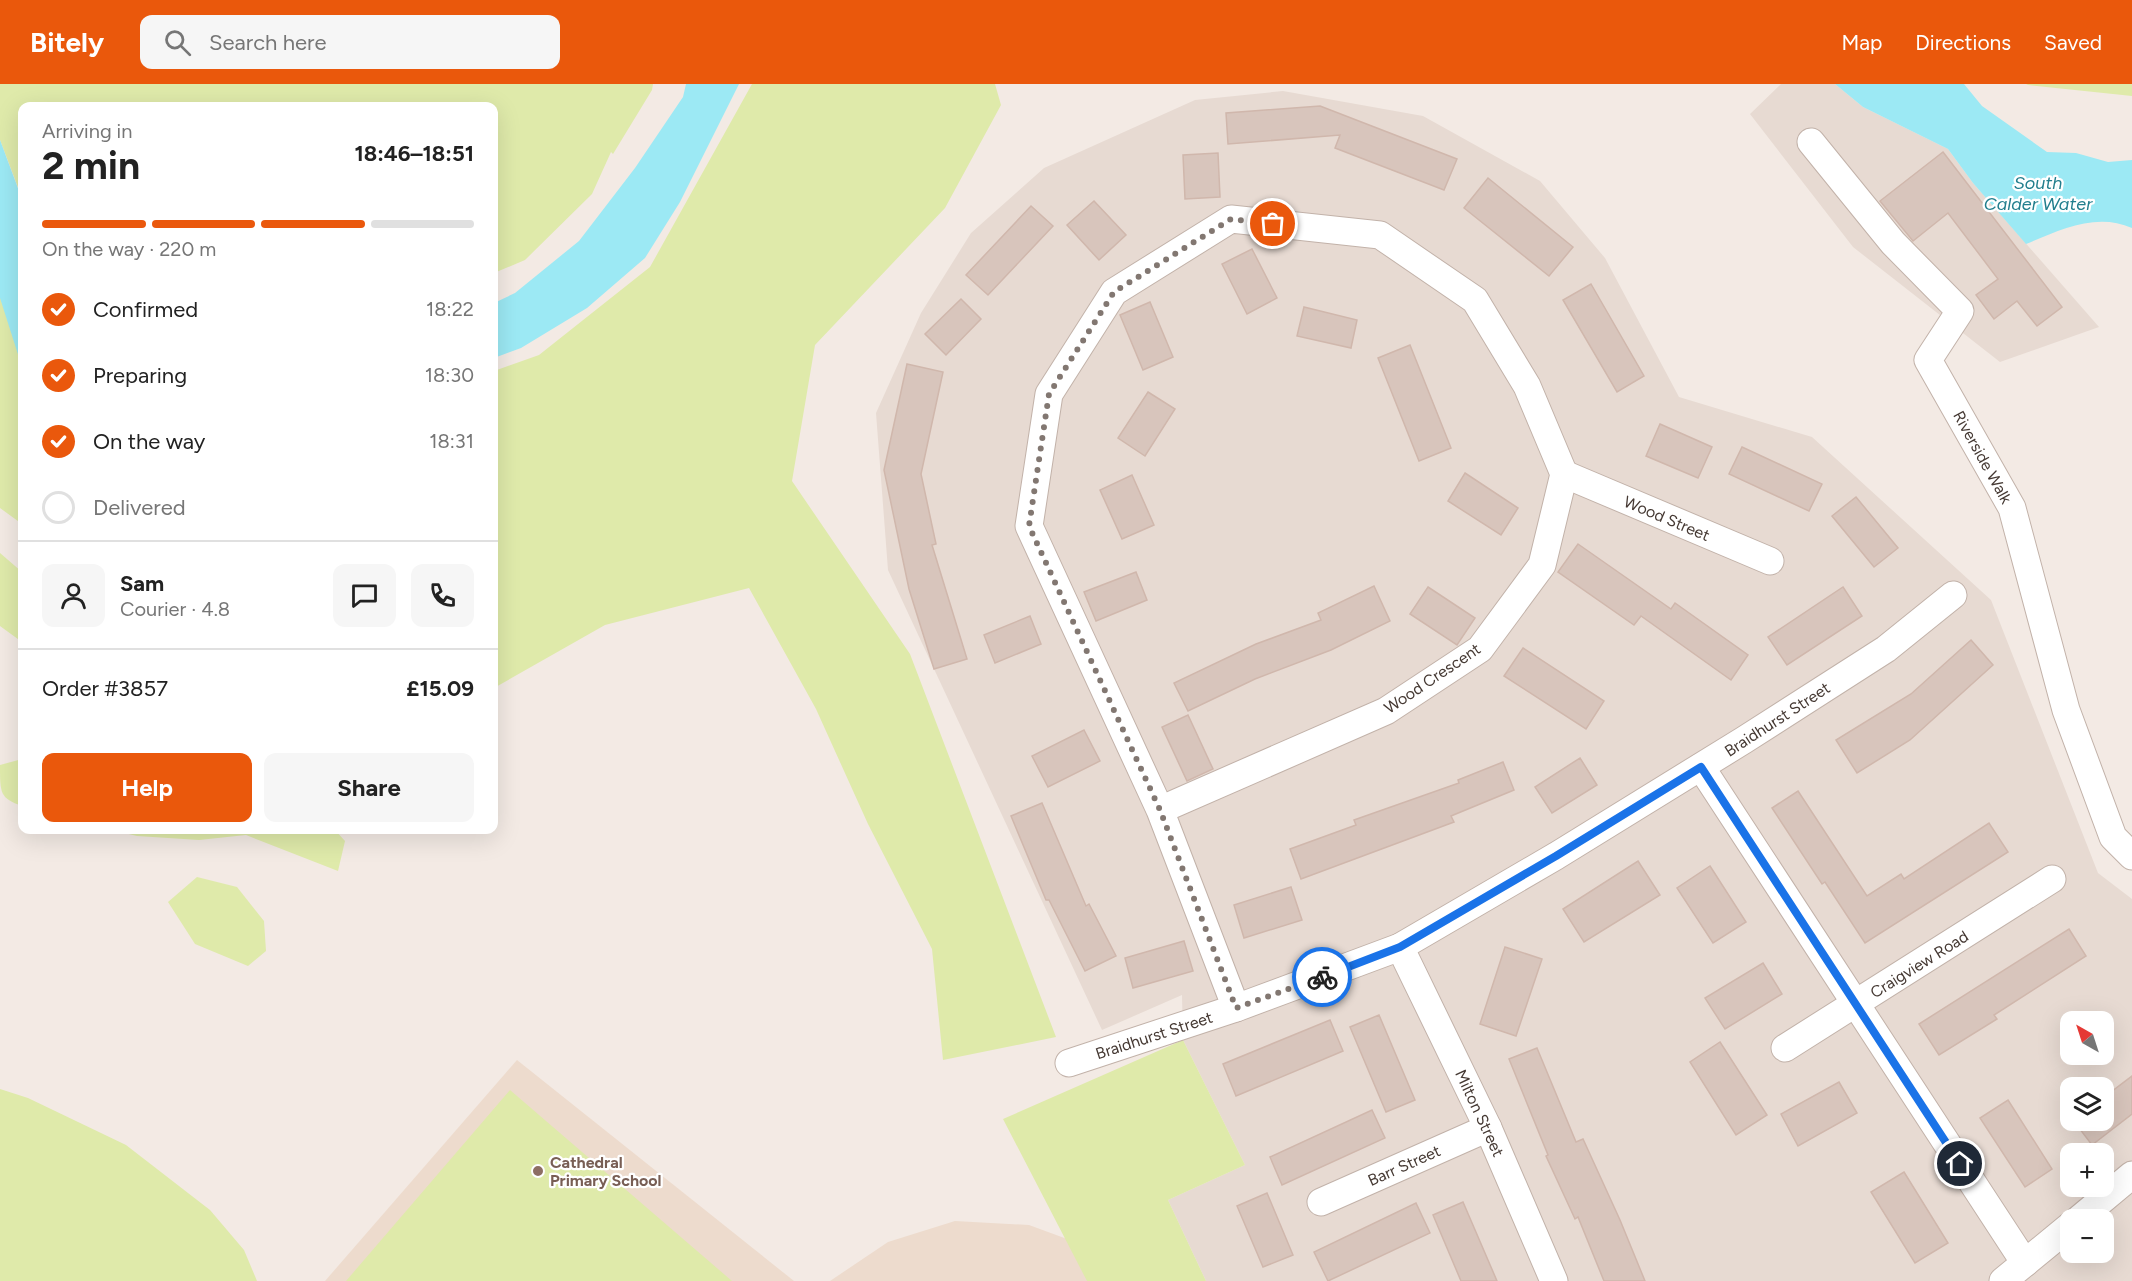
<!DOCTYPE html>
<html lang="en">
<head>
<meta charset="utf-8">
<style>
	:root { --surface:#fff; --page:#f6f6f6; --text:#222; --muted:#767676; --line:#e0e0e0; --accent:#ea580c }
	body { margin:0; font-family:Figtree,sans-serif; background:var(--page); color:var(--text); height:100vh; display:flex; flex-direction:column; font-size:22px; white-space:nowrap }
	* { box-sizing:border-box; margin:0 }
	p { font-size:20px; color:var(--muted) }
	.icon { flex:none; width:33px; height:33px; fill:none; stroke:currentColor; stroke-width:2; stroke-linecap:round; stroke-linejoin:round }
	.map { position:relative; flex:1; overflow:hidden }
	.drawer { position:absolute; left:18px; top:18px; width:480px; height:732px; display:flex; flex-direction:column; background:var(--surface); border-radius:12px; box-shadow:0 6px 24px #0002 }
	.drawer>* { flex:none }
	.needle { width:39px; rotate:321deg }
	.controls { position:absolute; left:2060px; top:927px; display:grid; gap:12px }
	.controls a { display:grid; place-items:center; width:54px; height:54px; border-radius:12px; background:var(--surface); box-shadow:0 6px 24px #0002; font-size:30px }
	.pin { position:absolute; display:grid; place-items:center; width:51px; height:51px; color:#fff; margin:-26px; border:3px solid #fff; border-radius:50%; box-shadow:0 2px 6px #0007 }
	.courier { position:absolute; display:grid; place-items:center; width:60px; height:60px; margin:-30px; border:4px solid #1a73e8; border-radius:50%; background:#fff; color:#222; box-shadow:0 2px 8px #0007 }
	.headline em { font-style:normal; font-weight:700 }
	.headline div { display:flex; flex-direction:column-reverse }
	.headline { display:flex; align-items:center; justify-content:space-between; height:102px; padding:0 24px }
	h1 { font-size:39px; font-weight:700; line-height:45px }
	.bar { display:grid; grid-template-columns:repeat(4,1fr); gap:9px 6px; align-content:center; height:72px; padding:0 24px }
	.bar i { height:8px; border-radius:4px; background:var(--line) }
	.bar .on { background:var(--accent) }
	.bar p { grid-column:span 4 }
	.line { display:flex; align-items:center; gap:15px; padding:0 24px; border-top:2px solid var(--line) }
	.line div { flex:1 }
	.round { display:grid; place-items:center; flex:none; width:63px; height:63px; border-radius:12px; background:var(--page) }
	ol { padding:0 24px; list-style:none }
	li { display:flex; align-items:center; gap:18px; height:66px }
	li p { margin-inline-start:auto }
	li .icon { padding:6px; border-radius:50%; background:var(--accent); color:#fff; stroke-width:4 }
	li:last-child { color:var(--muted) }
	li i { width:33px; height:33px; border:3px solid var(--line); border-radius:50% }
	.button { display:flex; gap:12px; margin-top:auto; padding:12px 24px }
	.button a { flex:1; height:69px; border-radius:12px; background:var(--accent); color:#fff; font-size:24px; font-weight:700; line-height:69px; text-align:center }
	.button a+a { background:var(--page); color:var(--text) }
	header { display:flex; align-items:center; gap:36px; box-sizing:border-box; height:84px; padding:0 30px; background:var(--accent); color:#fff }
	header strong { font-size:28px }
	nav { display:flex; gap:33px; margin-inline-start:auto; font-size:21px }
	.search { width:420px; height:54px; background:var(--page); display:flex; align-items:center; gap:15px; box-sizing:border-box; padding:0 21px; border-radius:12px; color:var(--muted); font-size:22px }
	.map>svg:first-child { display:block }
	.residential { fill:#e7dad2; fill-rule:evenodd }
	.education { fill:#eddbcd }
	.green { fill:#dfeaaa }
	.water { fill:#9ce9f4 }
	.building { fill:#d8c5bc; stroke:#d0b7ac; stroke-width:1.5 }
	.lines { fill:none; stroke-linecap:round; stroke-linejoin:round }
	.street-casing { stroke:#c2b2a9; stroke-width:29 }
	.street { stroke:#fff; stroke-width:27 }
	.done { stroke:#827771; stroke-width:6; stroke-dasharray:0 10.8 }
	.route { stroke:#1a73e8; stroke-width:8 }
	.education-dot { fill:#8d6e63; stroke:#fff; stroke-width:2 }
	.labels { text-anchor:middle; stroke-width:4.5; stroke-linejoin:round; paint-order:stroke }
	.street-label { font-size:16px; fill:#453933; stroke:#fff }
	.education-label { font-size:16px; font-weight:bold; fill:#785e54; stroke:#fff; text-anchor:start }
	.water-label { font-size:18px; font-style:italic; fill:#227e8d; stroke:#fff }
</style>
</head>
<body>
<header>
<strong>Bitely</strong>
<div class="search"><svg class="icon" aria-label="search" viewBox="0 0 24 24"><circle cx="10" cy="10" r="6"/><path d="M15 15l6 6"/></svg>Search here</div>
<nav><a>Map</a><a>Directions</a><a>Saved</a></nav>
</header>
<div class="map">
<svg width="2132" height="1197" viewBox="0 0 2132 1197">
	<rect width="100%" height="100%" fill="#f3eae4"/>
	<g class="residential">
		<polygon points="1781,0 1835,0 1863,23 1948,65 1973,99 2099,243 2000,278 1853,163 1750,30"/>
		<path d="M 1283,7 L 1423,32 L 1540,97 L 1605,174 L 1679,313 L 1812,353 L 1991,516 L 2098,789 L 2132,815 L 2132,1197 L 1206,1197 L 1168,1116 L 1245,1081 L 1183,956 L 1182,911 L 1102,946 L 888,486 L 876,329 L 921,229 L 971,149 L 1044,84 L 1195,16 ZM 2070,938 L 2103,938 L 2103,970 L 2070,970 ZM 2070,1004 L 2103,1004 L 2103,1036 L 2070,1036 ZM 2070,1070 L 2103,1070 L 2103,1102 L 2070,1102 ZM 2070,1136 L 2103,1136 L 2103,1168 L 2070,1168 Z"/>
	</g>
	<g class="education">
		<polygon points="517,976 794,1197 325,1197"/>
		<polygon points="955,1137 1029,1141 1116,1173 1128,1197 830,1197 888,1158"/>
	</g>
	<g class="green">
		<polygon points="0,0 653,0 652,6 613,70 611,68 592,110 525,176 494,189 494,22 22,22 22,114 0,56"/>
		<polygon points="752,0 995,0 1001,21 945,124 815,261 792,397 910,570 1056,953 943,976 932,865 868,740 816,625 749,504 605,541 494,604 494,287 539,271 650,183"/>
		<polygon points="2026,0 2132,0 2132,12 2028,1"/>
		<polygon points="0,210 22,251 22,440 0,424"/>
		<polygon points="0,469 22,488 22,558 0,542"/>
		<path d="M 22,675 L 22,722 C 0,714 0,710 0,681 Z"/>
		<polygon points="112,746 335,746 345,757 338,787 246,751 199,756 137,752"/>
		<polygon points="197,793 237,803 264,837 266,867 248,882 195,860 168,818"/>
		<polygon points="1183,956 1245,1081 1168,1116 1206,1197 1087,1197 1003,1035"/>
		<polygon points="0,1005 28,1014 126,1061 210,1126 244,1166 257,1197 0,1197"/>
		<polygon points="510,1006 732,1197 346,1197"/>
	</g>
	<g class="water">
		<polygon points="686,0 739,0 680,118 645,174 587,224 521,264 494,274 494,219 515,209 579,157 635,84 683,13"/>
		<path d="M 1835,0 L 1964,0 L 1982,22 L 2047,68 L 2076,69 L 2108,78 L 2132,76 L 2132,144 C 2096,128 2060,146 2026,160 L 1973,99 L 1948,65 L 1863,23 Z"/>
		<polygon points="0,56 22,115 22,283 0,214"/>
	</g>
	<g class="building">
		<polygon points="1320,22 1457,75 1444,106 1335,64 1340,51 1228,60 1226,29"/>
		<polygon points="1943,68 2062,223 2037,242 2017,217 1994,235 1976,211 1998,195 1948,129 1913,157 1880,117"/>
		<polygon points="1218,69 1220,113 1185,115 1183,71"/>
		<polygon points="1488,94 1573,163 1549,192 1464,124"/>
		<polygon points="1094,117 1126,151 1099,176 1067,141"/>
		<polygon points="1031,122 1053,142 988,211 966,191"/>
		<polygon points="1252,165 1277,214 1247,230 1222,180"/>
		<polygon points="1591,200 1644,292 1617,308 1563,216"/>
		<polygon points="961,215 981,235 946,271 925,250"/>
		<polygon points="1150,218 1173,273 1143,286 1120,231"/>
		<polygon points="1304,223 1357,236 1351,264 1297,252"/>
		<polygon points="1410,261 1451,364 1419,377 1378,274"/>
		<polygon points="907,280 943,288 921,390 936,460 932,461 967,575 934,585 909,505 884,386"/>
		<polygon points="1148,308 1175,325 1145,372 1118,354"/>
		<polygon points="1660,340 1712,363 1698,394 1646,372"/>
		<polygon points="1742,363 1822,400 1809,427 1729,390"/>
		<polygon points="1465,389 1518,424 1501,451 1448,417"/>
		<polygon points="1132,391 1154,441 1122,455 1100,406"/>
		<polygon points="1856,413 1898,464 1874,483 1832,432"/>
		<polygon points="1578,460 1671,525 1675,519 1748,571 1731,596 1641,532 1634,541 1558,488"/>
		<polygon points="1136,488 1147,516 1096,537 1084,508"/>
		<polygon points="1374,502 1390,537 1331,566 1255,595 1188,627 1174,599 1256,560 1321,536 1318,529"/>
		<polygon points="1428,503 1475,534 1457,561 1410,530"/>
		<polygon points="1843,503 1862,532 1787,581 1768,553"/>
		<polygon points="1030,532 1041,560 995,579 984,551"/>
		<polygon points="1971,556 1993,581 1910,656 1857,689 1836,656 1911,610"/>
		<polygon points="1523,564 1604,617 1586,645 1504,592"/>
		<polygon points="1188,631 1213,685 1187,697 1162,643"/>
		<polygon points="1084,646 1100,677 1048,703 1032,672"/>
		<polygon points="1580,674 1597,701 1552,729 1535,703"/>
		<polygon points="1503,678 1514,706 1451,732 1454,738 1301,795 1290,765 1356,741 1354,736 1459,699 1458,696"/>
		<polygon points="1798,707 1867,812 1901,790 1904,795 1989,739 2008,768 1865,859 1825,798 1822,800 1772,724"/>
		<polygon points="1042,719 1086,822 1089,820 1116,872 1085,887 1049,816 1046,816 1011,732"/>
		<polygon points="1638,777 1660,811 1584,858 1563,825"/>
		<polygon points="1710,782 1746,838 1713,859 1677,804"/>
		<polygon points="1291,803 1302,836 1244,854 1234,821"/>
		<polygon points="2069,845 2086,872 1994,931 1997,935 1939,971 1919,940"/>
		<polygon points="1184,857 1193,887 1133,904 1125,874"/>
		<polygon points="1505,863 1542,875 1516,952 1480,940"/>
		<polygon points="1763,879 1782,910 1725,945 1705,914"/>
		<polygon points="1379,931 1415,1016 1386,1028 1350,943"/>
		<polygon points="1330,936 1343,967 1236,1012 1223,980"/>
		<polygon points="1720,958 1767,1031 1736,1051 1690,978"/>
		<polygon points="1537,964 1576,1058 1583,1055 1620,1136 1645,1197 1604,1197 1578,1133 1575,1135 1546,1072 1548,1071 1509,975"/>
		<polygon points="2132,992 2132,1030 2092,1061 2073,1036 2103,1036 2103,1014"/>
		<polygon points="1839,998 1857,1029 1798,1062 1781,1030"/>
		<polygon points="2008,1016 2052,1085 2025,1103 1980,1034"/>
		<polygon points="1372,1026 1385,1054 1282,1101 1270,1073"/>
		<polygon points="1904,1088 1948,1159 1915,1179 1871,1108"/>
		<polygon points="1267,1109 1293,1171 1263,1183 1237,1122"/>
		<polygon points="1463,1118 1497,1197 1461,1197 1433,1131"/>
		<polygon points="1416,1119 1430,1149 1328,1197 1314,1168"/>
	</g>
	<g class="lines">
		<g class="street-casing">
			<g id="street">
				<polyline points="1811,58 1893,159 1960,227 1928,276 2012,424 2066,626 2113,753 2132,772"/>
				<polyline points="1564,390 1770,477"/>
				<polyline points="1701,683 2025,1179"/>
				<polyline points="1160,726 1386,627 1480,565 1542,481 1564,390 1527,302 1475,216 1380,151 1231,135 1114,208 1049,310 1029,442 1160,726 1236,924"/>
				<polyline points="1400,863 1488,1044 1554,1197"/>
				<polyline points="1785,964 2052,795"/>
				<polyline points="1069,979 1236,924 1400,863 1556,772 1744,656 1886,565 1953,511"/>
				<polyline points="1321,1118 1488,1044"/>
				<polyline points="2078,1136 2132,1091"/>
				<polyline points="2003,1197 2070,1142"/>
			</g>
		</g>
		<use href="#street" class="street"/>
	</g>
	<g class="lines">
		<polyline class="done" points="1273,140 1231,135 1114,208 1049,310 1029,442 1160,726 1236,924 1322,893"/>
		<polyline class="route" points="1322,893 1400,863 1556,772 1701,683 1960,1080"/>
	</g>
	<circle class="education-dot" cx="538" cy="1087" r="6"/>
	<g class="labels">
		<g class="street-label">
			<text transform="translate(1983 373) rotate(61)" y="6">Riverside Walk</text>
			<text transform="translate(1667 434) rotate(23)" y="6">Wood Street</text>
			<text transform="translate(1432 594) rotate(-34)" y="6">Wood Crescent</text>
			<text transform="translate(1777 635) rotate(-33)" y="6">Braidhurst Street</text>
			<text transform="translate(1919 880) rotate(-32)" y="6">Craigview Road</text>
			<text transform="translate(1154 951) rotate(-18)" y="6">Braidhurst Street</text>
			<text transform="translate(1480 1029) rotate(65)" y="6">Milton Street</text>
			<text transform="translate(1404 1081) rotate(-24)" y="6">Barr Street</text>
		</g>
		<g class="education-label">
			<text x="550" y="1084">Cathedral<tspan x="550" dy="18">Primary School</tspan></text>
		</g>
		<g class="water-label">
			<text x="2038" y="105">South<tspan x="2038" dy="21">Calder Water</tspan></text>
		</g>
	</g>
</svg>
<div class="controls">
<a><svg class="needle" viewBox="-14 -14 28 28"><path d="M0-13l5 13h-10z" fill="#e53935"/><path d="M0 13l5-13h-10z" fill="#767676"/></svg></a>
<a><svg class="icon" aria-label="layers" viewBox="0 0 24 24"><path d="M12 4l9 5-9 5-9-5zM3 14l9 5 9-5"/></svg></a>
<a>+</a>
<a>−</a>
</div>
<div class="pin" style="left:1273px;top:140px;background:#ea580c"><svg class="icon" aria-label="bag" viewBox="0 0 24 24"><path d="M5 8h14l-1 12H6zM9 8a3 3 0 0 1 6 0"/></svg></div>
<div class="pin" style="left:1960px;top:1080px;background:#1f2937"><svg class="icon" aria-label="home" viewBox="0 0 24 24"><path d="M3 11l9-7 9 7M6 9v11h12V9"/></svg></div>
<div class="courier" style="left:1322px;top:893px"><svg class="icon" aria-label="bike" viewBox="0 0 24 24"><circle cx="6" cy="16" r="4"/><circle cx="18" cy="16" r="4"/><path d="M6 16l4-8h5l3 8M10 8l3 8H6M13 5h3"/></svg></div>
<section class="drawer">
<div class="headline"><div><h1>2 min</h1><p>Arriving in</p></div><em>18:46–18:51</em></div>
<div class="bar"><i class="on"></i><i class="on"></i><i class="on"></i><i></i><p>On the way · 220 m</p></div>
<ol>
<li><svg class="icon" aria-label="check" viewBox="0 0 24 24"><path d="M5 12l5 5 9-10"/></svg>Confirmed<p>18:22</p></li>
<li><svg class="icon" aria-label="check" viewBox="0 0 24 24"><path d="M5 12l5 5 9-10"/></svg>Preparing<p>18:30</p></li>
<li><svg class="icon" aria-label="check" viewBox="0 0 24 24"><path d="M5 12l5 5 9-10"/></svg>On the way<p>18:31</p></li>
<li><i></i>Delivered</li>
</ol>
<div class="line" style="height:108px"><a class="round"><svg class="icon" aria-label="person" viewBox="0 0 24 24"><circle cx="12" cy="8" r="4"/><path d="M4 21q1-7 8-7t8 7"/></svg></a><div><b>Sam</b><p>Courier · 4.8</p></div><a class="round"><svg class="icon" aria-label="chat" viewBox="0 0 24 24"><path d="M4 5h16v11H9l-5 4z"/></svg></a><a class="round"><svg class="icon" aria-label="phone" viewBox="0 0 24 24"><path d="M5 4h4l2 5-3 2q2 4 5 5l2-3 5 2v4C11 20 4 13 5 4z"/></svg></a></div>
<div class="line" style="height:78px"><div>Order #3857</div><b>£15.09</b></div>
<div class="button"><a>Help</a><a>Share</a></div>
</section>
</div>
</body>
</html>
